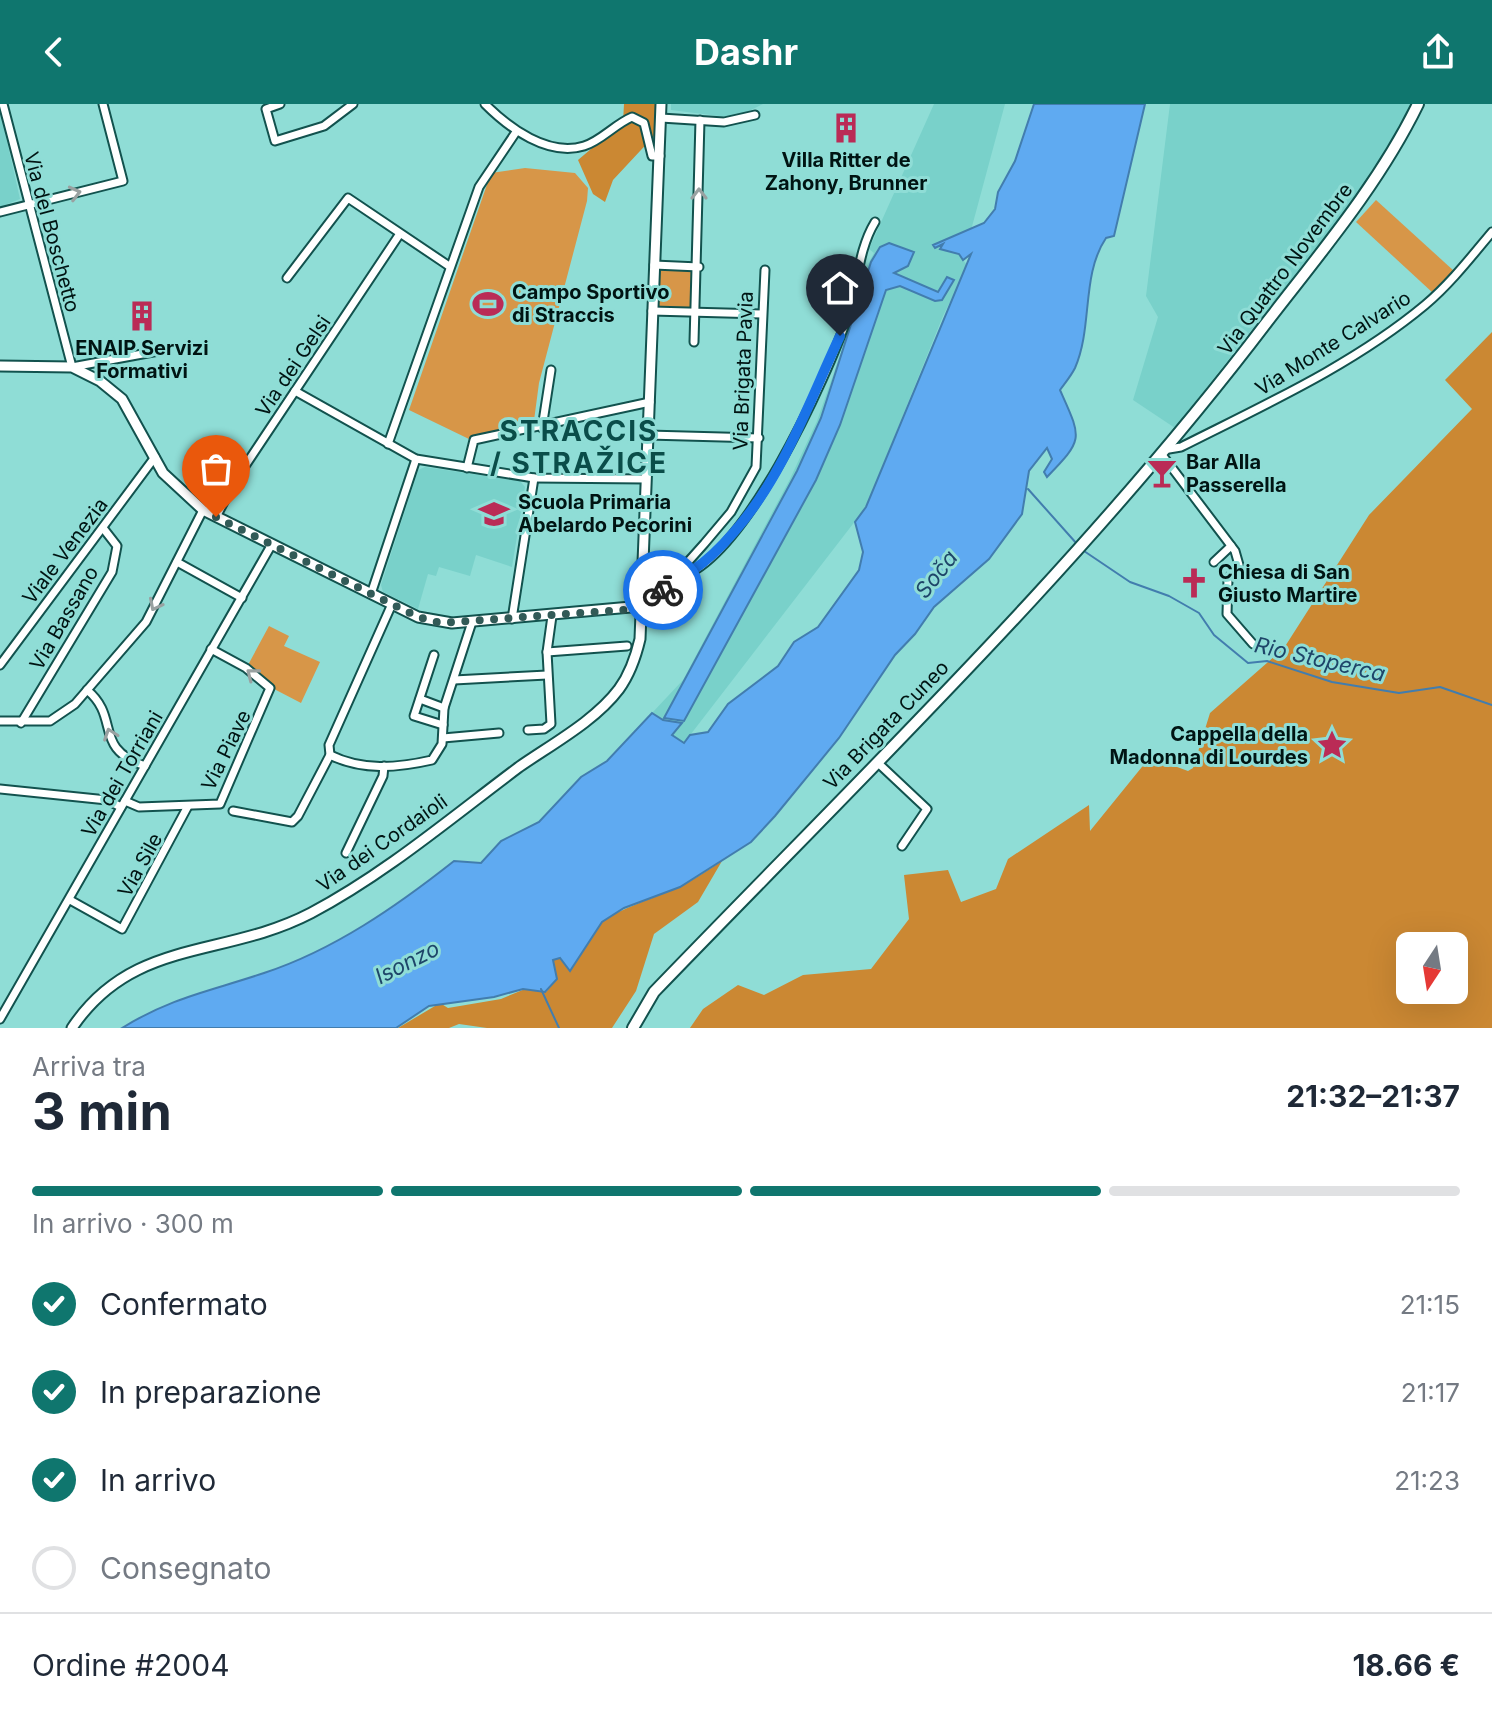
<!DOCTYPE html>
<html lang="it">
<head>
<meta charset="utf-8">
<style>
	:root { --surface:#fff; --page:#f6f6f7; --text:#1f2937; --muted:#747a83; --line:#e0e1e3; --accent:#0f766e }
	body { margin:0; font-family:Inter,sans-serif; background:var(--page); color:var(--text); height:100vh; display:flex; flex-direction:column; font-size:30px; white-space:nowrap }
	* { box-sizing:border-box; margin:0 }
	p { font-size:26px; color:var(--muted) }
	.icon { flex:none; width:44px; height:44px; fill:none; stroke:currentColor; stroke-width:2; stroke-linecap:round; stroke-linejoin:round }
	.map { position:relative; height:924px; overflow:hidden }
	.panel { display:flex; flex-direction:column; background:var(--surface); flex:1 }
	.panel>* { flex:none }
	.needle { width:52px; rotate:192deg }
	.buttons { position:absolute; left:1396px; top:828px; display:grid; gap:16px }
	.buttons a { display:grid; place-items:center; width:72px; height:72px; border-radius:12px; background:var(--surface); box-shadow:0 8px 32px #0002; font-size:40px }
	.pin { position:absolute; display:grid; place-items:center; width:68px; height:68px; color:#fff; margin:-82px -34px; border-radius:50% 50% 50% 0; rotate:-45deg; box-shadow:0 0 8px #0007 }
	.pin .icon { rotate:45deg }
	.courier { position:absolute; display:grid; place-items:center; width:80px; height:80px; margin:-40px; border:6px solid #1a73e8; border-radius:50%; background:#fff; color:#222; box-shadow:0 2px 10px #0007 }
	.summary em { font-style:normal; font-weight:700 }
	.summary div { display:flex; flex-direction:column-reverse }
	.summary { display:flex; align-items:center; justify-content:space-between; height:136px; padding:0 32px }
	h1 { font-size:52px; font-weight:700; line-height:60px }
	.bar { display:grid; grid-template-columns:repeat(4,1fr); gap:12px 8px; align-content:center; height:96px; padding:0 32px }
	.bar i { height:10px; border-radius:6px; background:var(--line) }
	.bar .selected { background:var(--accent) }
	.bar p { grid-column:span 4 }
	.line { display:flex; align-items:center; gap:20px; padding:0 32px; border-top:2px solid var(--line) }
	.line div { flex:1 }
	ol { padding:0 32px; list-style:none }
	li { display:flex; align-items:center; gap:24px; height:88px }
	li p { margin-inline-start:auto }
	li .icon { padding:8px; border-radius:50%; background:var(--accent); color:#fff; stroke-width:4 }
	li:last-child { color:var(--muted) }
	li i { width:44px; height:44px; border:4px solid var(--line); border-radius:50% }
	header { display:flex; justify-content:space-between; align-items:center; height:104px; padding:0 32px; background:var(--accent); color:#fff; font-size:36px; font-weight:700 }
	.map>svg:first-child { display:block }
	.built { fill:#79d1ca }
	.green { fill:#d79648 }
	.forest { fill:#cb8833; fill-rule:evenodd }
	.water { fill:#5faaf1; stroke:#427dae; stroke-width:2 }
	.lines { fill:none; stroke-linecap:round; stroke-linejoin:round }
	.stream { stroke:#427dae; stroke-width:2 }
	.minor-casing { stroke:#12524e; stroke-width:11 }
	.tertiary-casing { stroke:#12524e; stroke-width:13 }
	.secondary-casing { stroke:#12524e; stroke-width:14 }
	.minor { stroke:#fff; stroke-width:7 }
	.tertiary { stroke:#fff; stroke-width:9 }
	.secondary { stroke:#fff; stroke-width:10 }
	.oneway { stroke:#99a1a1 }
	.done { stroke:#325a57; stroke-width:8; stroke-dasharray:0 14.4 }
	.route { stroke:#1a73e8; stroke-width:10 }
	.labels { text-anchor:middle; stroke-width:6; stroke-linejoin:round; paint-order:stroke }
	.poi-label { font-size:20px; font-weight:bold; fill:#001413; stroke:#8fddd6; text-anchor:start }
	.street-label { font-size:20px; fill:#001413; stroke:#8fddd6 }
	.water-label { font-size:22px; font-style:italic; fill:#1e4569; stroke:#8fddd6 }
	.district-label { font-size:28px; font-weight:bold; letter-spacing:2px; fill:#0a4d49; stroke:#8fddd6 }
</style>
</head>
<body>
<header><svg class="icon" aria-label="back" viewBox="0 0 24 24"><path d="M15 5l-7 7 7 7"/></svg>Dashr<svg class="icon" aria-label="share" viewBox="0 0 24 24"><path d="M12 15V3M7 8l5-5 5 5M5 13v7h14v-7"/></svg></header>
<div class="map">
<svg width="1492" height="924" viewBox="0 0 1492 924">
	<rect width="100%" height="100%" fill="#8fddd6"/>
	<g class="built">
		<polygon points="671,0 763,0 735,14 671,6"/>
		<polygon points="934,0 1005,0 963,156 968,162 943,212 866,403 684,639 672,631 681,619 663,616 652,609 683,576 790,375 817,317 848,228 862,171 874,149 869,145"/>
		<polygon points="1170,0 1413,0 1382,59 1175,324 1133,296 1158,213 1146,192"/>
		<polygon points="0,6 20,95 0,103"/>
		<polygon points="425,363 520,377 525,383 512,463 476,451 470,472 439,463 436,472 428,470 418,505 383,488 381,481 418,366"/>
	</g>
	<g class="green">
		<polygon points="525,64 575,69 588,84 587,97 539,279 533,324 469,335 409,306 491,69"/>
		<polygon points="1376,96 1454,167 1433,189 1356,118"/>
		<polygon points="654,161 699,163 696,208 652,207"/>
		<polygon points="269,522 289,532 284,542 320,558 301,599 276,586 248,561"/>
	</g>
	<g class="forest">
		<polygon points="624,0 656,0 654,32 613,76 605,98 593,90 578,56 623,18"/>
		<path d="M 1492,228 L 1492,924 L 690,924 L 703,905 L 738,881 L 764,891 L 803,871 L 871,865 L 909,815 L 904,771 L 948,766 L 961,798 L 996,785 L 1008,755 L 1089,701 L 1090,727 L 1150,653 L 1188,667 L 1193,664 L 1210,609 L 1284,544 L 1369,411 L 1472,305 L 1445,276 ZM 1410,842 L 1454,842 L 1454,886 L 1410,886 Z"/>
		<path d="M 722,757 L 698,798 L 654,830 L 636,887 L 612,924 L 487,924 L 459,920 L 449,924 L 398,924 L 440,899 L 448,904 L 501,895 L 525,885 L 546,888 L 557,875 L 553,856 L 560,854 L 571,866 C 580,853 587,836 596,823 C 608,808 658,793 679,783 C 694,776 708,766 722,757 Z"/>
	</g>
	<g class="water">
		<path d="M 1034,0 L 1145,0 L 1114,132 L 1106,134 C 1081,171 1093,223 1075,264 C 1071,272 1065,279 1060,286 C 1082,335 1084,335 1047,373 L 1044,368 L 1052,355 L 1047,344 L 1029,367 L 1022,410 L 989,455 L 934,503 L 915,530 L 895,551 L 839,634 L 775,712 L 751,738 L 680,783 L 624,804 L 602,818 L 570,867 L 560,854 L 553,856 L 557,875 L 545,888 L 523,885 L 494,893 L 429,902 L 396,924 L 122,924 C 172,893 211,887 264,869 C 334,846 397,802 454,757 L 481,759 L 501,737 L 539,718 L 581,673 L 607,657 L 652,609 L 663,616 L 682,619 L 672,631 L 684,639 L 690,631 L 708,628 L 728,600 L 778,562 L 794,538 L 818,523 L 859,466 L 863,448 L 855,418 L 866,403 L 971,150 L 963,156 L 959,150 L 940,145 L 943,140 L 935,144 L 933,141 L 984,119 L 995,105 L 998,88 L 1015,57 Z"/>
		<polygon points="889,139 914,148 908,162 894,169 938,188 947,173 954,176 942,196 935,197 900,182 886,186 840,321 816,376 684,617 664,614 797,367 821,314 871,158 880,143"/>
	</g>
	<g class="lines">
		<g class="stream">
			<polyline points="1028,385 1077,440"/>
			<polyline points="1081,445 1130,478 1169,492 1199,509 1214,531 1248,559 1267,557 1332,578 1399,589 1440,583 1492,601"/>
			<polyline points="541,885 559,924"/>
		</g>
		<g class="minor-casing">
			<g id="minor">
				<polyline points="3,0 72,263 164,246"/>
				<polyline points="280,0 266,5 275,37 324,22 353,0"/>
				<path d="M 485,0 C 509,24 548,53 584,42 C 601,37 615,20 632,13 L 644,19 L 652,52 L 660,52"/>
				<polyline points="661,14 724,18 755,11"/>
				<polyline points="0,108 123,77 103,0"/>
				<polyline points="654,161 699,163"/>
				<polyline points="287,174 348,94 449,162"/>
				<polyline points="652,207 762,210"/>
				<polyline points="694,238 700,16"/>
				<polyline points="295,287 416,355 534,374 646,375"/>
				<polyline points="542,324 551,266"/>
				<polyline points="648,331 759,334"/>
				<polyline points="388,340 479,83 516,28"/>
				<path d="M 1169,345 L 1181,343 C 1264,301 1353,261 1425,201 C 1450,180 1471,153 1492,128"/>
				<polyline points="1163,352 1235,447 1239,461 1228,475 1227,510 1253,540"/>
				<polyline points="467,364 474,336 650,298"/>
				<polyline points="216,413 235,377 399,131"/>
				<polyline points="177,458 242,494"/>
				<polyline points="1214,458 1231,442"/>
				<path d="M 674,474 C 740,466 829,270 848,211 C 858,180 858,146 875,118"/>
				<polyline points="371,490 416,355"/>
				<polyline points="642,502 662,487 704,440 731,408 756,363 765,166"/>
				<polyline points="512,515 534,374"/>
				<polyline points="547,548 627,542"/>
				<polyline points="434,551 414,612 443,621"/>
				<polyline points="0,561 155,353"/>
				<polyline points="454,576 547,571"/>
				<path d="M 87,586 C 121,614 92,644 145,662"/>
				<polyline points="420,595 444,604"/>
				<polyline points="0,617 50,617 75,600 146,518 203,406"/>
				<polyline points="21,619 112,468 117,442 103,424"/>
				<polyline points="528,626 544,625 551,620 547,548 552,512"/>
				<polyline points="443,634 499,629"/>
				<path d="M 330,651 C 362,667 397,664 432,656 L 442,640 L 444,604 L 472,518"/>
				<polyline points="877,658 927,705 902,742"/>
				<polyline points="0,685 107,696 121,703"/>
				<polyline points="125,697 139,703 220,700 270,584 246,564 211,545"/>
				<polyline points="233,707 292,718 298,712 330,651 329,641 392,500"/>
				<polyline points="346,749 383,672 384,662"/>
				<polyline points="70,796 122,825 188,702"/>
				<polyline points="0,915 272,440"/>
			</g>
		</g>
		<g class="tertiary-casing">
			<g id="tertiary">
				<polyline points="0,262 72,263 100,277 122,295 163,369 203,406 418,513 452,519 642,502"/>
				<path d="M 72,924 C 133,833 223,855 311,809 C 385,770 452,713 519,663 C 552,640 595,617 619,585 C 630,570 636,552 640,535 L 661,0"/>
			</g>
		</g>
		<g class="secondary-casing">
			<path id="secondary" d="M 633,924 L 654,888 C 864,670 1084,459 1267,218 C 1321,148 1379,80 1418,0"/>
		</g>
		<use href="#minor" class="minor"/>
		<use href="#tertiary" class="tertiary"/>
		<use href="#secondary" class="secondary"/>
	</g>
	<defs><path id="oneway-chevron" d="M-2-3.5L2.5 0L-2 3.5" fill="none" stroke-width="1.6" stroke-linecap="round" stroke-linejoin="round" transform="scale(2)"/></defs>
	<g class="oneway">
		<use href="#oneway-chevron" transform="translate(75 89) rotate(-14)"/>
		<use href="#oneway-chevron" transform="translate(699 90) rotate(-90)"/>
		<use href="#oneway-chevron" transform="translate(155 501) rotate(117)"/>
		<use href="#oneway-chevron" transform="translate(252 570) rotate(-142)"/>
		<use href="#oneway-chevron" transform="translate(110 630) rotate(-109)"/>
	</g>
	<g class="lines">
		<polyline class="done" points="216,413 418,513 440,519 637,505 663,486"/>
		<path class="route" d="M 663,486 C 673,475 681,474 693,466 C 708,456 722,442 734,428 C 783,373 809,298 840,232"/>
	</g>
	<defs>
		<g id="building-bare" transform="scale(2.4)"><path d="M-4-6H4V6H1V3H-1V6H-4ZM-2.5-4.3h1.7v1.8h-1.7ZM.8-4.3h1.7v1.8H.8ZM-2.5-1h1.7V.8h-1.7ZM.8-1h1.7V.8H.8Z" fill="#ba2b56" stroke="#8fddd6" stroke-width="2.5" paint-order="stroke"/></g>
		<g id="stadium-bare" transform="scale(2.4)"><path d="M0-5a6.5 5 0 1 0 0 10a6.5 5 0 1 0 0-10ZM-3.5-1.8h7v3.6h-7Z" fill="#ba2b56" stroke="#8fddd6" stroke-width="2.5" paint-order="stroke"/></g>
		<g id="bar-bare" transform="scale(2.4)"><path d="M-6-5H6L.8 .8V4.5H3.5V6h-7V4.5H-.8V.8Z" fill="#ba2b56" stroke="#8fddd6" stroke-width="2.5" paint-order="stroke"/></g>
		<g id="school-bare" transform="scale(2.4)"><path d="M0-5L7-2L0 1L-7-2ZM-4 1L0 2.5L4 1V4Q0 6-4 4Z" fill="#ba2b56" stroke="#8fddd6" stroke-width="2.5" paint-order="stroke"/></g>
		<g id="church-bare" transform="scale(2.4)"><path d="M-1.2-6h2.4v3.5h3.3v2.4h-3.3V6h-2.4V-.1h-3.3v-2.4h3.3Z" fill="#ba2b56" stroke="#8fddd6" stroke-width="2.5" paint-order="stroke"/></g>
		<g id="sight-bare" transform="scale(2.4)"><path d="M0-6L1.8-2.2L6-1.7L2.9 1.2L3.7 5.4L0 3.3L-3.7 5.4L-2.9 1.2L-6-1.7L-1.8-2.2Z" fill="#ba2b56" stroke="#8fddd6" stroke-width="2.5" paint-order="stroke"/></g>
	</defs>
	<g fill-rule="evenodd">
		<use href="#building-bare" x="846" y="24"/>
		<use href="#stadium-bare" x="488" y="200"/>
		<use href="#building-bare" x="142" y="212"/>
		<use href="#bar-bare" x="1162" y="369"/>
		<use href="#school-bare" x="494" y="410"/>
		<use href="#church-bare" x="1194" y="479"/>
		<use href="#sight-bare" x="1332" y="641"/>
	</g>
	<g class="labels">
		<g class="poi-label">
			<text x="846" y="63" text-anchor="middle">Villa Ritter de<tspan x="846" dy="23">Zahony, Brunner</tspan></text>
			<text x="512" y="195">Campo Sportivo<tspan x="512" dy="23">di Straccis</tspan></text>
			<text x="142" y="251" text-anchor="middle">ENAIP Servizi<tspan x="142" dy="23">Formativi</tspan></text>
			<text x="1186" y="365">Bar Alla<tspan x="1186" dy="23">Passerella</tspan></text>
			<text x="518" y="405">Scuola Primaria<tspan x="518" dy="23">Abelardo Pecorini</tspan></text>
			<text x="1218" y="475">Chiesa di San<tspan x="1218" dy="23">Giusto Martire</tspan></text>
			<text x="1308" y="637" text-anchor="end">Cappella della<tspan x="1308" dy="23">Madonna di Lourdes</tspan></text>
		</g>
		<g class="street-label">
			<text transform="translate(52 128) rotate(75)" y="7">Via del Boschetto</text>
			<text transform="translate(1285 165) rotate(-53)" y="7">Via Quattro Novembre</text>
			<text transform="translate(1333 239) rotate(-32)" y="7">Via Monte Calvario</text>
			<text transform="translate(293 262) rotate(-56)" y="7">Via dei Gelsi</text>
			<text transform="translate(743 267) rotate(-88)" y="7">Via Brigata Pavia</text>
			<text transform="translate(65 447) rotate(-53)" y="7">Viale Venezia</text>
			<text transform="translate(64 514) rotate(-60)" y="7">Via Bassano</text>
			<text transform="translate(886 621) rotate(-46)" y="7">Via Brigata Cuneo</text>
			<text transform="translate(226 646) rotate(-64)" y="7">Via Piave</text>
			<text transform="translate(122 670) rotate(-60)" y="7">Via dei Torriani</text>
			<text transform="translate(382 739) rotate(-35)" y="7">Via dei Cordaioli</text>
			<text transform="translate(140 761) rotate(-61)" y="7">Via Sile</text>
		</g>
		<g class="water-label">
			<text transform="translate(936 470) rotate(-52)" y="8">Soča</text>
			<text transform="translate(1320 555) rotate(13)" y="8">Rio Stoperca</text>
			<text transform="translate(407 858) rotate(-27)" y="8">Isonzo</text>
		</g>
		<g class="district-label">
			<text x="579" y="337">STRACCIS<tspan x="579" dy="32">/ STRAŽICE</tspan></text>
		</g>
	</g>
</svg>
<div class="buttons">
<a><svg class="needle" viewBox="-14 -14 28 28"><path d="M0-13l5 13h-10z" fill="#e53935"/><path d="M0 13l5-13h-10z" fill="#747a83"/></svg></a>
</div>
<div class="pin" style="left:216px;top:413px;background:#ea580c"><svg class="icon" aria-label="bag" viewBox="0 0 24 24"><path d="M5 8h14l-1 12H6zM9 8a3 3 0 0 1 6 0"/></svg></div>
<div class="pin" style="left:840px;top:232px;background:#1f2937"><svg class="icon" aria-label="home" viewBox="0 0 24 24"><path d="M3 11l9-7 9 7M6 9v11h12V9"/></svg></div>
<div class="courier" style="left:663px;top:486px"><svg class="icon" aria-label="bike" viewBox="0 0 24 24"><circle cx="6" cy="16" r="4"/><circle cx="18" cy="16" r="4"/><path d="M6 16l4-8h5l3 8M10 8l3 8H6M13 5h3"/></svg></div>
</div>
<section class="panel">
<div class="summary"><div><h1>3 min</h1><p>Arriva tra</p></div><em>21:32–21:37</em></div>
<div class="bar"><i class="selected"></i><i class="selected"></i><i class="selected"></i><i></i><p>In arrivo · 300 m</p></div>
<ol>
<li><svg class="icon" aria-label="check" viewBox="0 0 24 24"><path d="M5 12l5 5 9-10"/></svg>Confermato<p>21:15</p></li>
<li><svg class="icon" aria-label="check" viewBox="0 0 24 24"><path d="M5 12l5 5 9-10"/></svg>In preparazione<p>21:17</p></li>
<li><svg class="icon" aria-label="check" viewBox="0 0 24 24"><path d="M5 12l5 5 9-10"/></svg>In arrivo<p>21:23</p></li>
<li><i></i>Consegnato</li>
</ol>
<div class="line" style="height:104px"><div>Ordine #2004</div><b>18.66 €</b></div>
</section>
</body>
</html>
